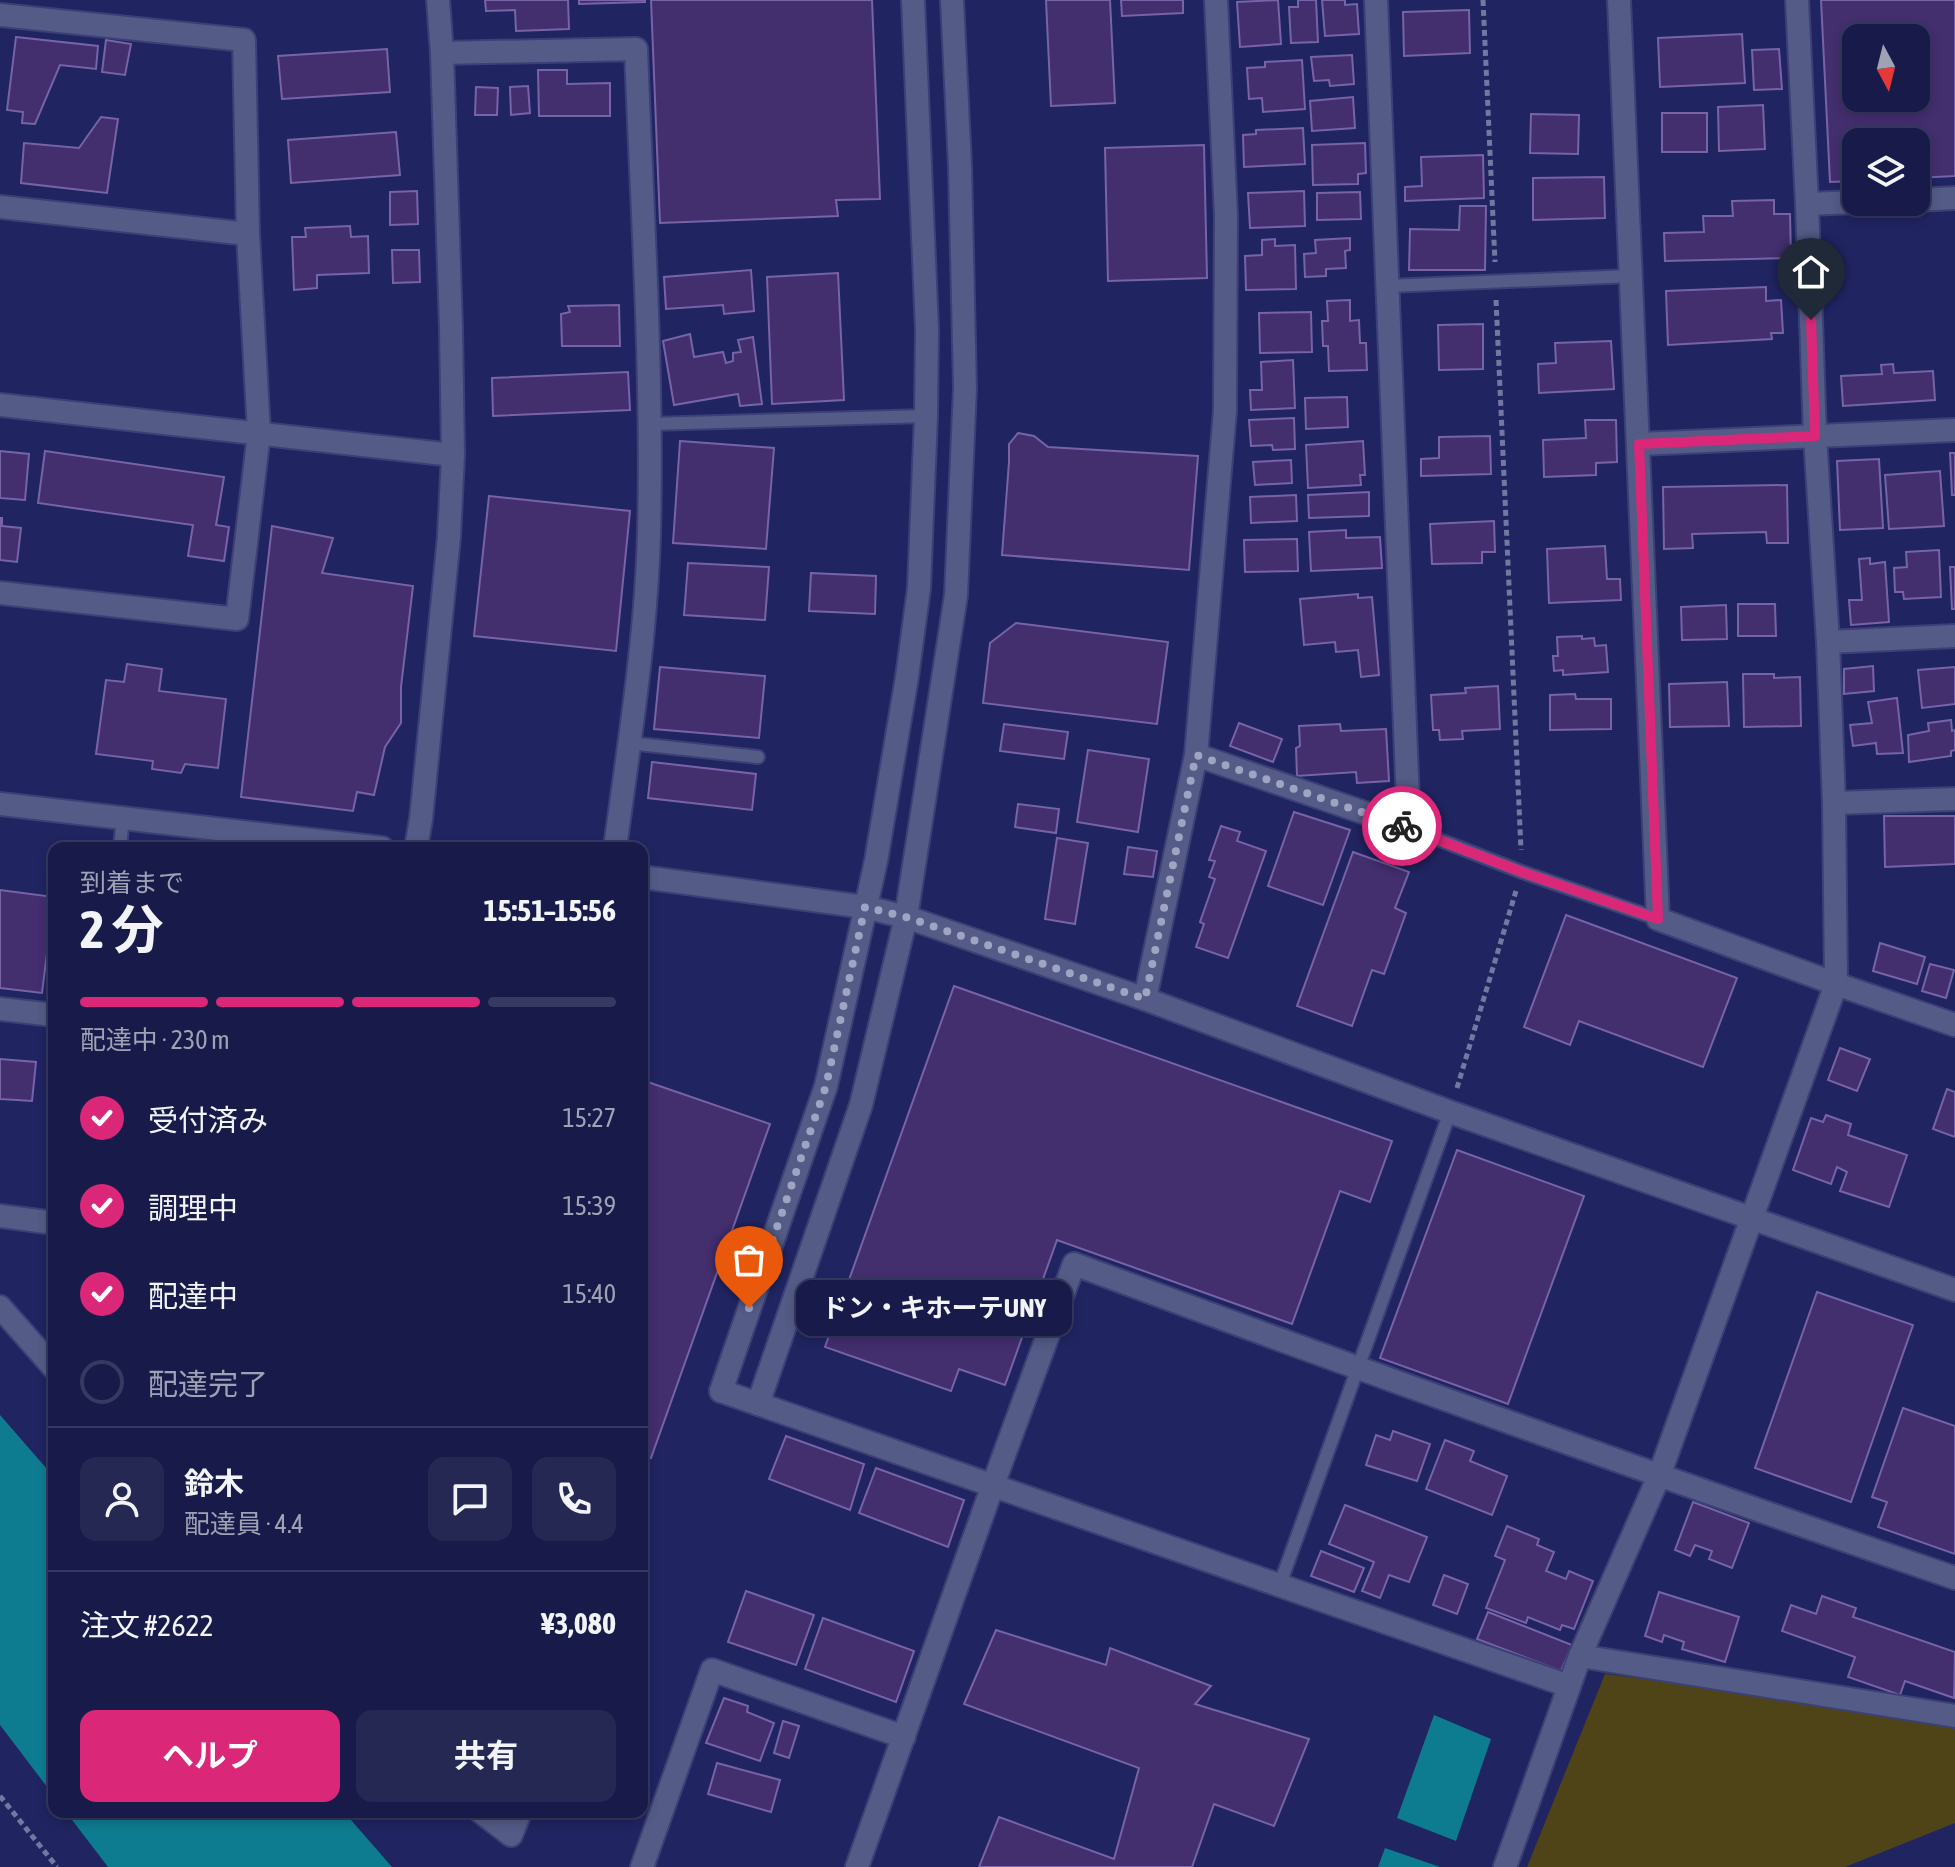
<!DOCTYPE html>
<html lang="ja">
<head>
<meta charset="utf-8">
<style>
	:root { --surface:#181b49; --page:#252853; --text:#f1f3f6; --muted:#9fa1b4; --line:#363961; --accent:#db2777 }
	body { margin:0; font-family:"Asap Condensed","Noto Sans JP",sans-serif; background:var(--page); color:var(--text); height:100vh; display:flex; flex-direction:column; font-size:30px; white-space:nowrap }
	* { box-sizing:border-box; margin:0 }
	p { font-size:26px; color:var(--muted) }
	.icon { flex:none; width:44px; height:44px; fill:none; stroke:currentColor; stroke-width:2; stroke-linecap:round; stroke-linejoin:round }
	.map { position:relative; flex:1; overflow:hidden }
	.side { position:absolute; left:48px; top:842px; width:600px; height:976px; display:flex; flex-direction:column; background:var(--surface); border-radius:16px; box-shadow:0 4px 12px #0003,0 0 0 2px var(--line) }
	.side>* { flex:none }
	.needle { width:52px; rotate:173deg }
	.buttons { position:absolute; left:1842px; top:24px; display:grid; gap:16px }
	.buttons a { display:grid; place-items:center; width:88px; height:88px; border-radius:16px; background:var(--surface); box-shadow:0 4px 12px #0003,0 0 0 2px var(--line); font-size:40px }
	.pin { position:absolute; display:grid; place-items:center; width:68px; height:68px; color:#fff; margin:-82px -34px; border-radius:50% 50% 50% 0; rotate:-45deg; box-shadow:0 0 8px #0007 }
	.pin .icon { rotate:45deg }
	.courier { position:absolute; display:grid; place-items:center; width:80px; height:80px; margin:-40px; border:6px solid #db2777; border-radius:50%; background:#fff; color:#222; box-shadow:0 2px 10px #0007 }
	.bubble { position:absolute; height:56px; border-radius:16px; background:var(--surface); box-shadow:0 4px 12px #0003,0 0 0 2px var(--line); font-size:26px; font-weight:700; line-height:56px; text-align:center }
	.head em { font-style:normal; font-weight:700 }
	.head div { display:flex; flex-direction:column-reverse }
	.head { display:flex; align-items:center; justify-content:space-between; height:136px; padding:0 32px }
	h1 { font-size:52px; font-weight:700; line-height:60px }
	.bar { display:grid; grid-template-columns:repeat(4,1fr); gap:12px 8px; align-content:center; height:96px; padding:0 32px }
	.bar i { height:10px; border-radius:6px; background:var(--line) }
	.bar .active { background:var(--accent) }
	.bar p { grid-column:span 4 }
	.line { display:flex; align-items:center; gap:20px; padding:0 32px; border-top:2px solid var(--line) }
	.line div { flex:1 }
	.round { display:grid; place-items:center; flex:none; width:84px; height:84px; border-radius:16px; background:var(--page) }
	ol { padding:0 32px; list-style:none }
	li { display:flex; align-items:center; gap:24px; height:88px }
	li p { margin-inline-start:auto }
	li .icon { padding:8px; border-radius:50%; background:var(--accent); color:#fff; stroke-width:4 }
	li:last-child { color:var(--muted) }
	li i { width:44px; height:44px; border:4px solid var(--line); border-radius:50% }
	.button { display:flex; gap:16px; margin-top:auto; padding:16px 32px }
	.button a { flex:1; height:92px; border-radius:16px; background:var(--accent); color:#fff; font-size:32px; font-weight:700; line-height:92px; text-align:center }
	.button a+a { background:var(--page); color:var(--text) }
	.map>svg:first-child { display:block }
	.green { fill:#4f4417 }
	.water { fill:#0e7c90 }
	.building { fill:#432e6e; stroke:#7663a8; stroke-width:2; fill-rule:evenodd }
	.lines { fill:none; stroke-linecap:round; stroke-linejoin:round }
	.service-casing { stroke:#3c4076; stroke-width:16 }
	.minor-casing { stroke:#3c4076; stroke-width:26 }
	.tertiary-casing { stroke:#3c4076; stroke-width:26 }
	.path { stroke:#7478a1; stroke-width:5; stroke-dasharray:6 4; stroke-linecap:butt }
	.service { stroke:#535b86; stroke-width:12 }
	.minor { stroke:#535b86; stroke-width:22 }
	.tertiary { stroke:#535b86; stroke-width:22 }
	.done { stroke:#a0a4c3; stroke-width:8; stroke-dasharray:0 14.4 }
	.route { stroke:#db2777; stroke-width:10 }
</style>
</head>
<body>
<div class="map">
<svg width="1955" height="1867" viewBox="0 0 1955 1867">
	<rect width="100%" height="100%" fill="#202461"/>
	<polygon class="green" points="1605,1674 1955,1720 1955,1823 1845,1867 1527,1867"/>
	<g class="water">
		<polygon points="0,1415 54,1477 54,1796 0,1725"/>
		<polygon points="1434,1715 1491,1739 1456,1841 1397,1818"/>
		<polygon points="66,1812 344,1812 392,1867 108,1867"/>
		<polygon points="1385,1848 1440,1867 1378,1867"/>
	</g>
	<g class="building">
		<polygon points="485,0 568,0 569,29 516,31 515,10 486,11"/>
		<polygon points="579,0 645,0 645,2 579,4"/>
		<polygon points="651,0 872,0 880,199 836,200 838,216 660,223"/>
		<polygon points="1046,0 1110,0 1115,103 1051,106"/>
		<polygon points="1121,0 1183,0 1183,13 1122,16"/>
		<polygon points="1278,0 1281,44 1240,47 1237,2"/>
		<polygon points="1298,0 1316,0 1318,42 1291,43 1289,7 1298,7"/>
		<polygon points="1322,0 1345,0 1345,5 1357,4 1359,34 1325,36"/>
		<path d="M 1821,0 L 1955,0 L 1955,176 L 1916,178 L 1916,142 L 1856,142 L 1856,181 L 1830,182 ZM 1856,38 L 1916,38 L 1916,98 L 1856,98 Z"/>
		<polygon points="1469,10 1470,53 1404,56 1403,12"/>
		<polygon points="1742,34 1745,83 1660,87 1658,38"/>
		<polygon points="16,37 98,46 96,69 60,65 35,124 22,123 23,112 7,110"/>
		<polygon points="106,40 131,44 125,75 102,72"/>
		<polygon points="387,49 390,92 282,99 278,56"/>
		<polygon points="1779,49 1782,89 1754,90 1752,50"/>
		<polygon points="1352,55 1354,84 1330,86 1329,80 1314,81 1311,57"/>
		<polygon points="1302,60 1305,109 1263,112 1262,98 1249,99 1247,68 1265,67 1265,62"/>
		<polygon points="538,70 567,70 567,84 610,83 610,116 539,116"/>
		<polygon points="528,86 530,113 511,115 510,87"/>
		<polygon points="476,87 498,88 497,115 475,115"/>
		<polygon points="1353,97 1355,128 1312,131 1310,101"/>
		<polygon points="1763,105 1765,149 1719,151 1718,107"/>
		<rect x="1662" y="113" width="45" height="39"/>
		<polygon points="1531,114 1579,115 1578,154 1530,153"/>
		<polygon points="101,117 118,119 107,193 21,183 24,143 79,148"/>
		<polygon points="1303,128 1305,164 1244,167 1243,135 1256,134 1256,130"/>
		<polygon points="396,132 400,175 291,183 288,140"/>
		<polygon points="1365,143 1366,173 1358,174 1358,184 1313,185 1312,145"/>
		<polygon points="1204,145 1207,278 1108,281 1105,148"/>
		<polygon points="1483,155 1484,198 1405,201 1405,187 1422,186 1421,157"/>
		<polygon points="1604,177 1605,218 1533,220 1533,178"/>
		<polygon points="417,191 418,224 390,225 390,192"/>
		<polygon points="1304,191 1305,226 1250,228 1248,193"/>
		<polygon points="1360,192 1361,219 1317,220 1317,193"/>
		<polygon points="1774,200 1774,214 1790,214 1791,258 1665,261 1664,233 1704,232 1703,216 1733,216 1732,201"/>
		<polygon points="1460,206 1486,206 1485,270 1409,270 1410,229 1459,230"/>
		<polygon points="350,226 351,237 368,236 369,273 317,275 317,288 294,290 292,237 306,237 305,228"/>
		<polygon points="1350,238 1350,250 1345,251 1346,268 1326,269 1326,276 1305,277 1304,254 1316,253 1315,240"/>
		<polygon points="1275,239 1275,246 1295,245 1296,289 1246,290 1245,256 1262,255 1262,240"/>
		<polygon points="392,250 419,250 420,282 393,283"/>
		<polygon points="751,270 754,311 724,314 723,305 666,309 664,277"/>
		<polygon points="838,273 844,400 772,404 767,277"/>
		<polygon points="1766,287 1766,301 1781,300 1783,333 1771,333 1772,339 1668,345 1666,291"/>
		<polygon points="1350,300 1350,321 1359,320 1360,343 1366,343 1367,370 1329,371 1328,346 1323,346 1322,321 1328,321 1327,301"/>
		<polygon points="619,305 620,346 562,346 561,314 570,312 568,306"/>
		<polygon points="1311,312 1312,352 1260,353 1259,313"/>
		<polygon points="1483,324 1483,369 1439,370 1438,325"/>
		<polygon points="690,334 694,357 723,352 726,363 733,361 733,353 741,352 738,340 753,337 762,404 740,406 738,394 674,405 663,341"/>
		<polygon points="1611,341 1614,389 1539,393 1538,364 1556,363 1555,343"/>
		<polygon points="1293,360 1295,408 1251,410 1250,390 1262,390 1261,362"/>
		<polygon points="1893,364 1894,373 1933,371 1935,400 1843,406 1841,376 1882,374 1881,365"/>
		<polygon points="628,372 630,410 493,416 492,378"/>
		<polygon points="1347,397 1348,427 1306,429 1305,398"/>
		<polygon points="1294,418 1295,449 1273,450 1272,445 1251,446 1249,420"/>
		<polygon points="1585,420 1616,420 1617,462 1596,463 1596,475 1544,477 1543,440 1586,438"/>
		<polygon points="1018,433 1034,436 1048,447 1198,456 1189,570 1002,555 1009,462 1009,444"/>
		<polygon points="1490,436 1491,474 1421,476 1421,459 1439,458 1439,437"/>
		<polygon points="680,441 774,448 766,549 673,543"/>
		<polygon points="1363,441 1365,475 1360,475 1361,485 1308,488 1306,445"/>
		<polygon points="0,451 29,454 25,500 0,498"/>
		<polygon points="45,451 224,477 216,525 229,527 224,561 188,556 193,525 38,503"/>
		<polygon points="1950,453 1955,453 1955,495 1952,495"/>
		<polygon points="1879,459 1883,528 1840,530 1837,461"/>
		<polygon points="1291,460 1292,483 1255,485 1253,462"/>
		<polygon points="1940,471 1944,526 1889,529 1885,475"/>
		<polygon points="1787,485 1788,543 1767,543 1766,532 1692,534 1693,548 1664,549 1663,487"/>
		<polygon points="1369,492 1369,516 1309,518 1308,495"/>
		<polygon points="1296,495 1297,521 1251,523 1250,497"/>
		<polygon points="489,496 630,511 616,651 474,636"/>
		<polygon points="0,518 2,518 2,526 21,528 17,562 0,560"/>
		<polygon points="1494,521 1495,552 1482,552 1482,563 1432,564 1430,524"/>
		<polygon points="272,526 333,538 322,573 413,586 401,687 401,723 385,747 374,795 357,792 353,811 241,797"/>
		<polygon points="1346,530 1346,538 1380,537 1382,568 1311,571 1309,532"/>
		<polygon points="1297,539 1298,571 1245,572 1244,540"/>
		<polygon points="1605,546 1607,579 1620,579 1621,600 1549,603 1547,549"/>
		<polygon points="1939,550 1941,597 1904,599 1903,592 1895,592 1894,568 1907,567 1906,552"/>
		<polygon points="1870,558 1870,564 1885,562 1889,622 1851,625 1849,600 1862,600 1859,559"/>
		<polygon points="688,563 769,567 765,620 684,615"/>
		<polygon points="1950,567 1955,567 1955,609 1952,609"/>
		<polygon points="811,573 876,576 875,614 809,611"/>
		<polygon points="1358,594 1358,598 1372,597 1379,675 1361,677 1358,650 1336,652 1335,642 1304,645 1300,599"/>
		<polygon points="1738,604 1775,604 1776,636 1738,636"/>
		<polygon points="1726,605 1727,639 1682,640 1681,607"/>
		<polygon points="1016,623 1168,642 1157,724 983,703 990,643"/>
		<polygon points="1582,636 1582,639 1594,638 1595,646 1606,645 1608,672 1563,675 1563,670 1554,671 1553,656 1558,656 1557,637"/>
		<polygon points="127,664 162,669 159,691 226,699 218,768 185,764 181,773 152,769 153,761 96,754 106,680 124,682"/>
		<polygon points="1873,666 1874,691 1844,694 1844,669"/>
		<polygon points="660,667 765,676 759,738 654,729"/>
		<polygon points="1955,667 1955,704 1922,708 1918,670"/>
		<polygon points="1743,674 1774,674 1774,678 1800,677 1801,726 1744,727"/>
		<polygon points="1727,682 1729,726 1670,727 1669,684"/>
		<polygon points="1498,686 1500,729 1462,731 1463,739 1440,740 1439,730 1433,730 1431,695 1466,693 1465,688"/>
		<polygon points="1575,694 1576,699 1611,699 1611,729 1550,730 1550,695"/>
		<polygon points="1897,698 1903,753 1877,754 1876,743 1853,746 1850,725 1872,723 1868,702"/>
		<polygon points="1951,720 1952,731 1955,730 1955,750 1951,751 1951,756 1909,762 1908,735 1929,731 1928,723"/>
		<polygon points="1239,723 1282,739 1273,762 1230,746"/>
		<polygon points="1004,724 1068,732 1064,759 1000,751"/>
		<polygon points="1340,724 1341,731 1386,729 1389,781 1357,783 1356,772 1297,776 1296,748 1300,746 1299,726"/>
		<polygon points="1088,750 1149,759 1138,832 1077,822"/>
		<polygon points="652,762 756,774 752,810 648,798"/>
		<polygon points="1018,804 1059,809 1056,833 1015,827"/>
		<polygon points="1294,812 1350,830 1323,905 1268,886"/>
		<polygon points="1884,816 1955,816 1955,864 1885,867"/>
		<polygon points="1221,826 1240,832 1237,841 1266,851 1228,958 1196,947 1204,924 1200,922 1215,879 1209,877 1215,861 1209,860"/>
		<polygon points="1057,838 1088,843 1075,924 1045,919"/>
		<polygon points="1128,847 1157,851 1153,877 1124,874"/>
		<polygon points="1353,852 1409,872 1395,908 1406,913 1384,974 1372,970 1352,1026 1297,1006"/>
		<polygon points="0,890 54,897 42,993 0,988"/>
		<polygon points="1566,915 1737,978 1703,1067 1579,1021 1570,1045 1524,1027"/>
		<polygon points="1880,943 1925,957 1917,984 1873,971"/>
		<polygon points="1930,964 1954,970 1946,998 1922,991"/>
		<polygon points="954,986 1392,1141 1370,1202 1340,1191 1292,1324 1057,1240 1005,1385 959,1369 951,1391 825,1347"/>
		<polygon points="1840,1048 1870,1059 1857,1091 1828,1080"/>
		<polygon points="0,1059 36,1062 32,1101 0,1099"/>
		<polygon points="642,1080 770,1124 651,1458 642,1455"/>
		<polygon points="1947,1089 1955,1092 1955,1137 1933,1129"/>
		<polygon points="1826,1115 1851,1124 1848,1135 1907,1155 1889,1207 1840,1191 1847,1172 1837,1167 1831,1184 1793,1170 1811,1118 1823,1122"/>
		<polygon points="1457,1150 1584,1196 1508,1404 1380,1358"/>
		<polygon points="1817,1292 1913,1325 1851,1502 1755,1468"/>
		<polygon points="1903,1408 1955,1426 1955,1554 1878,1527 1887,1502 1872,1497"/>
		<polygon points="1393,1431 1430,1444 1417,1481 1366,1465 1376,1435 1390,1440"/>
		<polygon points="786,1436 864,1464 850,1510 769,1479"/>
		<polygon points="1445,1440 1474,1451 1470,1461 1507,1476 1492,1515 1426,1489"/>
		<polygon points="876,1468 964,1500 948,1547 859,1513"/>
		<polygon points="1693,1502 1749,1523 1732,1568 1709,1559 1712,1551 1695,1545 1690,1556 1675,1550"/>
		<polygon points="1345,1505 1427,1537 1409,1582 1389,1575 1380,1598 1362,1591 1374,1562 1329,1544"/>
		<polygon points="1507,1526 1539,1539 1537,1545 1554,1552 1546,1571 1566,1579 1569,1571 1593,1581 1574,1629 1562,1625 1560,1630 1528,1617 1526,1623 1486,1608 1505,1560 1495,1556"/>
		<polygon points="1321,1551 1364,1568 1354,1592 1311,1576"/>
		<polygon points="1444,1575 1468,1584 1457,1614 1433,1605"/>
		<polygon points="746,1591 814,1615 796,1665 728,1642"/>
		<polygon points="1659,1592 1739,1617 1725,1662 1682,1649 1684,1642 1664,1635 1662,1642 1645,1636"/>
		<polygon points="1822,1596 1856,1608 1853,1617 1955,1652 1954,1698 1905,1681 1900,1695 1848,1677 1855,1657 1782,1631 1791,1605 1816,1614"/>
		<polygon points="1488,1612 1572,1645 1561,1671 1477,1639"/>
		<polygon points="823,1618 914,1651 896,1702 805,1669"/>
		<polygon points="996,1630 1106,1665 1110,1648 1211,1686 1195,1704 1309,1739 1274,1826 1214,1804 1192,1867 979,1867 999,1817 1114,1859 1139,1768 964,1704"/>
		<polygon points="724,1698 748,1706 747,1712 774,1723 760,1761 706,1743"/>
		<polygon points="783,1721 799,1726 789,1758 774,1753"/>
		<polygon points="717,1763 780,1780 771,1812 708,1794"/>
	</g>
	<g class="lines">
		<g class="service-casing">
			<g id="service">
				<polyline points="1387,286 1631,276"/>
				<polyline points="650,424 926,416"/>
				<polyline points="629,743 758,757"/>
				<polyline points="1409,828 1522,872 1658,919"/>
				<polyline points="120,848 123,817"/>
				<polyline points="1279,1587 1450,1112"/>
			</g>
		</g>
		<g class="minor-casing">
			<g id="minor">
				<polyline points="1619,0 1658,919 1836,984 1955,1025"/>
				<polyline points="0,15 244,40 248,234 259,433 237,619 0,593"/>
				<path d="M 442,53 L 636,49 C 642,210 653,373 649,534 C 646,639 629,744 615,848"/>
				<polyline points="1916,200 1955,198"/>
				<polyline points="1807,204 1857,202"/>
				<polyline points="0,207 248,234"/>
				<polyline points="0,405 453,455"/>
				<polyline points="1639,444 1955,430"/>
				<polyline points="1828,642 1955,636"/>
				<polyline points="1196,755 1409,828 1376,0"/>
				<polyline points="1834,803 1955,799"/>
				<polyline points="1145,999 1196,755 1225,411 1226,216 1216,0"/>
				<polyline points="0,1009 54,1015"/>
				<polyline points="0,1216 54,1223"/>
				<polyline points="0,1307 54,1368"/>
				<polyline points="721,1391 1569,1686"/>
				<polyline points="1580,1656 1955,1716"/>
				<polyline points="481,1812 511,1835 520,1812"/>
				<polyline points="642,1867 712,1670 904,1737"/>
				<path d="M 857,1867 L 993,1485 L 1074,1264 C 1366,1372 1660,1477 1955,1578"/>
				<polyline points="1505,1867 1580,1656 1659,1476 1836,984 1834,803 1828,642 1815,436 1807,204 1797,0"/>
			</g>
		</g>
		<g class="tertiary-casing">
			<g id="tertiary">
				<polyline points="0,804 382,848"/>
				<polyline points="416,848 421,819 449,537 453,455 451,328 442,53 438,0"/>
				<polyline points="642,877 865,907 906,917 1145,999 1450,1112 1955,1290"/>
				<polyline points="721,1391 826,1086 876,861 907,677 919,588 926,416 927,330 913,0"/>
				<polyline points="758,1404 861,1105 906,917 956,595 965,388 960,166 952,0"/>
			</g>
		</g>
		<g class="path">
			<polyline points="1483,0 1495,262"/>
			<polyline points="1496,300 1521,850"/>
			<polyline points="1457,1088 1516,891"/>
			<polyline points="0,1796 57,1867"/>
		</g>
		<use href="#service" class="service"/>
		<use href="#minor" class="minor"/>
		<use href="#tertiary" class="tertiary"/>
	</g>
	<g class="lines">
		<polyline class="done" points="749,1308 826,1086 865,907 906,917 1145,999 1196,755 1402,826"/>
		<polyline class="route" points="1402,826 1522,872 1658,919 1639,444 1815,436 1811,320"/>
	</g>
</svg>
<div class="buttons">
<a><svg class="needle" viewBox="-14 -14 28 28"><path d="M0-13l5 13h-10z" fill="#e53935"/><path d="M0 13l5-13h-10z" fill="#9fa1b4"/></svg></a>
<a><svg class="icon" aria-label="layers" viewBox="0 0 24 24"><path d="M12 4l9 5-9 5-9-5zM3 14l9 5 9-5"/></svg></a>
</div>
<div class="pin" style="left:749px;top:1308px;background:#ea580c"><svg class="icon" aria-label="bag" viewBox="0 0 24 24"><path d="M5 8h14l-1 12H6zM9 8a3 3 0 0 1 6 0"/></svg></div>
<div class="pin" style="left:1811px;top:320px;background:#1f2937"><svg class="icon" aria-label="home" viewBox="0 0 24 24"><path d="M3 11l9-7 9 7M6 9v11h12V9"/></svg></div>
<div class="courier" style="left:1402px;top:826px"><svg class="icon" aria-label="bike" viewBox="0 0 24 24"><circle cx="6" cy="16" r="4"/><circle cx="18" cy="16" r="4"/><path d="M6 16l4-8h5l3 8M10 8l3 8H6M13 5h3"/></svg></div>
<div class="bubble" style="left:796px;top:1280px;width:276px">ドン・キホーテUNY</div>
<section class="side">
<div class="head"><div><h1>2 分</h1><p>到着まで</p></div><em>15:51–15:56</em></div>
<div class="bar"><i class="active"></i><i class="active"></i><i class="active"></i><i></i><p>配達中 · 230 m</p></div>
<ol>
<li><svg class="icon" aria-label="check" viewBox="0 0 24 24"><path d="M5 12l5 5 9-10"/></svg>受付済み<p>15:27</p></li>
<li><svg class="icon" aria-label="check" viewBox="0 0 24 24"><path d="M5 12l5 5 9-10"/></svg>調理中<p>15:39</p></li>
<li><svg class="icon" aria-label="check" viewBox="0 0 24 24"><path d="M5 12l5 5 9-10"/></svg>配達中<p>15:40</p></li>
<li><i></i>配達完了</li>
</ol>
<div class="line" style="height:144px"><a class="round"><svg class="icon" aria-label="person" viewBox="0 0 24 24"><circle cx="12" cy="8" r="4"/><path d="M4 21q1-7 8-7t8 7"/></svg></a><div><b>鈴木</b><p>配達員 · 4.4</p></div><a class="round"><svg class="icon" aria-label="chat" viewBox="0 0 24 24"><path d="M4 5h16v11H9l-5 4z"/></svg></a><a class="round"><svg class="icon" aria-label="phone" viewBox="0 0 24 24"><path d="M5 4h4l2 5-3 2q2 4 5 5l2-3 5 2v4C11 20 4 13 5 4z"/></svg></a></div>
<div class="line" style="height:104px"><div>注文 #2622</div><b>¥3,080</b></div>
<div class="button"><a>ヘルプ</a><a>共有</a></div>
</section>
</div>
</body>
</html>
